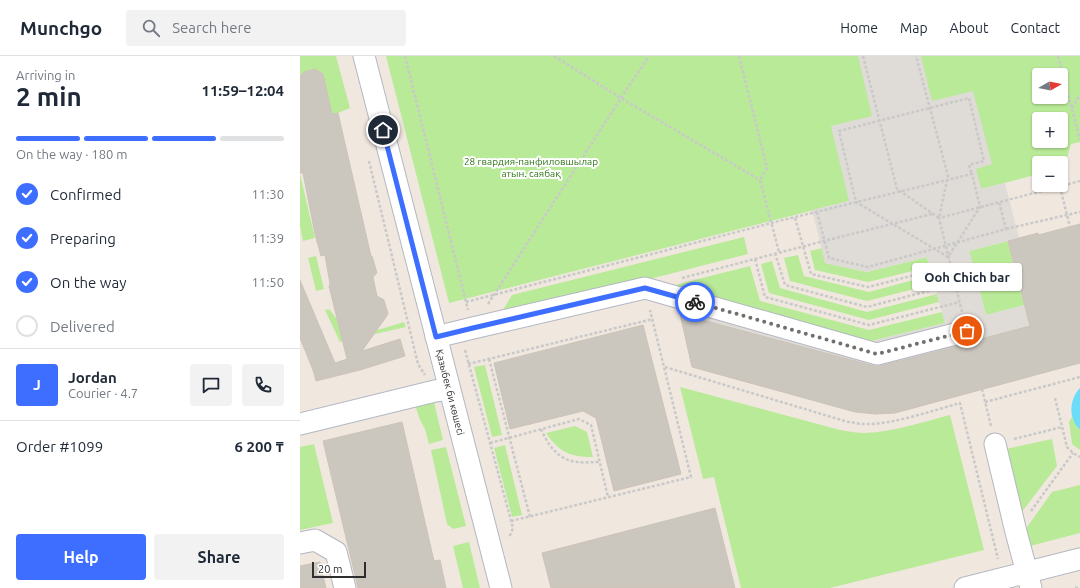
<!DOCTYPE html>
<html lang="en">
<head>
<meta charset="utf-8">
<style>
	:root { --surface:#fff; --page:#f2f2f3; --text:#1f2937; --muted:#747a83; --line:#e0e1e3; --accent:#3d6eff }
	body { margin:0; font-family:Ubuntu,sans-serif; background:var(--page); color:var(--text); height:100vh; display:flex; flex-direction:column; font-size:15px; white-space:nowrap }
	* { box-sizing:border-box; margin:0 }
	p { font-size:13px; color:var(--muted) }
	.icon { flex:none; width:22px; height:22px; fill:none; stroke:currentColor; stroke-width:2; stroke-linecap:round; stroke-linejoin:round }
	.map { position:relative; flex:1; overflow:hidden }
	.panel { display:flex; flex-direction:column; background:var(--surface); width:300px }
	.panel>* { flex:none }
	.needle { width:26px; rotate:81deg }
	.fabs { position:absolute; left:732px; top:12px; display:grid; gap:8px }
	.fabs a { display:grid; place-items:center; width:36px; height:36px; border-radius:4px; background:var(--surface); box-shadow:0 1px 3px #0004; font-size:20px }
	.scale { position:absolute; left:12px; bottom:10px; width:54px; box-sizing:border-box; padding-left:4px; border:2px solid #2e2e2e; border-top:0; font-size:11px; line-height:14px; white-space:nowrap; color:#2e2e2e; -webkit-text-stroke:3px #fff; paint-order:stroke }
	.pin { position:absolute; display:grid; place-items:center; width:34px; height:34px; color:#fff; margin:-17px; border:2px solid #fff; border-radius:50%; box-shadow:0 1px 4px #0007 }
	.courier { position:absolute; display:grid; place-items:center; width:40px; height:40px; margin:-20px; border:3px solid #3d6eff; border-radius:50%; background:#fff; color:#222; box-shadow:0 1px 5px #0007 }
	.bubble { position:absolute; height:28px; border-radius:4px; background:var(--surface); box-shadow:0 1px 3px #0004; font-size:13px; font-weight:600; line-height:28px; text-align:center }
	.headline em { font-style:normal; font-weight:600 }
	.headline div { display:flex; flex-direction:column-reverse }
	.headline { display:flex; align-items:center; justify-content:space-between; height:68px; padding:0 16px }
	h1 { font-size:26px; font-weight:600; line-height:30px }
	.bar { display:grid; grid-template-columns:repeat(4,1fr); gap:6px 4px; align-content:center; height:48px; padding:0 16px }
	.bar i { height:5px; border-radius:3px; background:var(--line) }
	.bar .active { background:var(--accent) }
	.bar p { grid-column:span 4 }
	.line { display:flex; align-items:center; gap:10px; padding:0 16px; border-top:1px solid var(--line) }
	.line div { flex:1 }
	.round { display:grid; place-items:center; flex:none; width:42px; height:42px; border-radius:4px; background:var(--page) }
	ol { padding:0 16px; list-style:none }
	li { display:flex; align-items:center; gap:12px; height:44px }
	li p { margin-inline-start:auto }
	li .icon { padding:4px; border-radius:50%; background:var(--accent); color:#fff; stroke-width:4 }
	li:last-child { color:var(--muted) }
	li i { width:22px; height:22px; border:2px solid var(--line); border-radius:50% }
	.button { display:flex; gap:8px; margin-top:auto; padding:8px 16px }
	.button a { flex:1; height:46px; border-radius:4px; background:var(--accent); color:#fff; font-size:16px; font-weight:600; line-height:46px; text-align:center }
	.button a+a { background:var(--page); color:var(--text) }
	header { display:flex; align-items:center; gap:24px; box-sizing:border-box; height:56px; padding:0 20px; background:var(--surface); border-bottom:1px solid var(--line) }
	header strong { font-size:19px }
	nav { display:flex; gap:22px; margin-inline-start:auto; font-size:14px }
	.search { width:280px; height:36px; background:var(--page); display:flex; align-items:center; gap:10px; box-sizing:border-box; padding:0 14px; border-radius:4px; color:var(--muted); font-size:15px }
	main { display:flex; flex:1; min-height:0 }
	.map>svg:first-child { display:block }
	.green { fill:#b9ea98; fill-rule:evenodd }
	.plaza { fill:#dfdbd7 }
	.water { fill:#6bddf9 }
	.building { fill:#cbc6be; stroke:#ccc4b8 }
	.lines { fill:none; stroke-linecap:round; stroke-linejoin:round }
	.minor-casing { stroke:#b3b7c2; stroke-width:23 }
	.path { stroke:#c9c9c9; stroke-width:2.5; stroke-dasharray:3 2; stroke-linecap:butt }
	.minor { stroke:#fff; stroke-width:21 }
	.done { stroke:#726f6c; stroke-width:4; stroke-dasharray:0 7.2 }
	.route { stroke:#3d6eff; stroke-width:5 }
	.labels { text-anchor:middle; stroke-width:4; stroke-linejoin:round; paint-order:stroke }
	.park-label { font-size:10px; fill:#2e7315; stroke:#fff }
	.street-label { font-size:10px; fill:#2e2e2e; stroke:#fff }
</style>
</head>
<body>
<header>
<strong>Munchgo</strong>
<div class="search"><svg class="icon" aria-label="search" viewBox="0 0 24 24"><circle cx="10" cy="10" r="6"/><path d="M15 15l6 6"/></svg>Search here</div>
<nav><a>Home</a><a>Map</a><a>About</a><a>Contact</a></nav>
</header>
<main>
<section class="panel">
<div class="headline"><div><h1>2 min</h1><p>Arriving in</p></div><em>11:59–12:04</em></div>
<div class="bar"><i class="active"></i><i class="active"></i><i class="active"></i><i></i><p>On the way · 180 m</p></div>
<ol>
<li><svg class="icon" aria-label="check" viewBox="0 0 24 24"><path d="M5 12l5 5 9-10"/></svg>Confirmed<p>11:30</p></li>
<li><svg class="icon" aria-label="check" viewBox="0 0 24 24"><path d="M5 12l5 5 9-10"/></svg>Preparing<p>11:39</p></li>
<li><svg class="icon" aria-label="check" viewBox="0 0 24 24"><path d="M5 12l5 5 9-10"/></svg>On the way<p>11:50</p></li>
<li><i></i>Delivered</li>
</ol>
<div class="line" style="height:72px"><b class="round" style="background:var(--accent);color:#fff">J</b><div><b>Jordan</b><p>Courier · 4.7</p></div><a class="round"><svg class="icon" aria-label="chat" viewBox="0 0 24 24"><path d="M4 5h16v11H9l-5 4z"/></svg></a><a class="round"><svg class="icon" aria-label="phone" viewBox="0 0 24 24"><path d="M5 4h4l2 5-3 2q2 4 5 5l2-3 5 2v4C11 20 4 13 5 4z"/></svg></a></div>
<div class="line" style="height:52px"><div>Order #1099</div><b>6 200 ₸</b></div>
<div class="button"><a>Help</a><a>Share</a></div>
</section>
<div class="map">
<svg width="780" height="532" viewBox="0 0 780 532">
	<rect width="100%" height="100%" fill="#f0e8df"/>
	<g class="green">
		<polygon points="0,0 36,0 50,52 38,57 32,58 23,18 15,13 4,16 0,20"/>
		<path d="M 86,0 L 780,0 L 780,86 L 771,88 L 764,112 L 761,112 L 761,107 L 739,107 L 739,118 L 681,133 L 675,113 L 149,247 ZM 739,19 L 761,19 L 761,41 L 739,41 ZM 739,63 L 761,63 L 761,85 L 739,85 Z"/>
		<polygon points="0,118 15,182 3,185 0,170"/>
		<polygon points="444,181 448,198 204,260 203,254 212,239"/>
		<polygon points="708,185 723,245 747,240 748,243 686,259 669,195"/>
		<polygon points="522,192 525,207 567,216 627,201 629,211 568,226 515,214 510,195"/>
		<polygon points="498,199 504,220 569,236 632,219 634,228 567,245 490,225 484,202"/>
		<polygon points="16,200 24,233 16,235 8,202"/>
		<polygon points="472,205 480,232 567,256 637,238 639,246 569,264 469,237 461,208"/>
		<polygon points="450,210 460,245 569,274 642,256 645,267 572,285 367,231"/>
		<polygon points="29,253 49,278 81,273 104,266 106,271 40,286 25,254"/>
		<polygon points="185,309 202,379 192,381 174,311"/>
		<path d="M 380,331 L 540,374 C 548,375 557,377 565,377 C 594,376 622,366 650,359 L 684,494 L 530,532 L 441,532 L 414,421 L 403,423 Z"/>
		<polygon points="133,342 143,384 129,388 125,373 120,364 116,352 120,345"/>
		<polygon points="772,361 777,371 780,374 780,394 772,388 769,366"/>
		<path d="M 275,370 L 287,376 L 293,401 C 270,401 259,396 246,377 Z"/>
		<polygon points="752,383 757,410 721,457 706,393"/>
		<polygon points="14,388 33,467 0,474 0,391"/>
		<polygon points="205,389 222,459 212,461 194,392"/>
		<polygon points="146,391 166,470 153,473 147,468 131,394"/>
		<polygon points="780,429 780,477 730,490 725,474 752,436"/>
		<polygon points="169,486 180,532 163,532 153,490"/>
	</g>
	<polygon class="plaza" points="558,0 621,0 632,45 673,35 692,108 676,113 681,133 705,127 719,182 669,195 686,259 748,243 780,260 575,312 384,262 378,234 572,285 645,267 627,201 567,216 525,207 512,154 549,145 531,70 572,60"/>
	<path class="water" d="M 780,332 L 780,374 C 768,363 769,343 780,332 Z"/>
	<g class="building">
		<polygon points="15,13 23,18 32,58 38,57 71,200 72,200 77,217 73,221 77,240 84,244 88,258 62,295 100,283 105,300 60,314 16,325 13,314 0,282 0,224 35,307 47,303 29,230 30,228 25,199 21,200 15,178 3,117 0,117 0,20 4,16"/>
		<polygon points="780,168 780,307 595,357 576,358 555,356 392,311 380,258 574,310 580,310 670,287 673,285 730,270 708,185 738,177 738,179"/>
		<polygon points="343,269 381,418 314,435 296,362 283,355 210,373 194,307"/>
		<polygon points="102,366 134,505 140,504 146,532 58,532 23,385"/>
		<polygon points="415,452 435,532 251,532 242,497"/>
		<polygon points="20,506 26,532 0,532 0,510"/>
	</g>
	<g class="lines">
		<g class="minor-casing">
			<g id="minor">
				<path id="s1" d="M 64,0 L 201,532"/>
				<polyline points="136,281 173,272 345,232 577,298 667,275"/>
				<polyline points="0,368 135,335 149,333"/>
				<polyline points="695,388 716,476 731,532"/>
				<polyline points="0,487 15,484 36,496 45,532"/>
				<polyline points="665,532 780,503"/>
			</g>
		</g>
		<g class="path">
			<polyline points="105,0 168,254"/>
			<polyline points="254,0 321,42 460,124"/>
			<polyline points="439,0 467,112 460,124 479,196"/>
			<polyline points="563,0 597,133 639,162 648,120 616,0"/>
			<polyline points="758,0 780,84"/>
			<polyline points="772,52 780,39"/>
			<polyline points="69,105 118,308 125,319"/>
			<polyline points="760,131 770,171"/>
			<polyline points="517,156 529,202 568,211 706,173 699,146"/>
			<polyline points="495,162 511,218 568,231 650,210"/>
			<polyline points="706,173 780,156"/>
			<polyline points="475,197 485,229 567,251 655,228"/>
			<polyline points="455,203 465,241 569,269 660,246"/>
			<polyline points="382,222 520,186 632,158"/>
			<path d="M 166,246 L 487,163 C 549,148 610,133 672,118 L 680,151 L 648,201 L 556,146 L 539,75 L 669,42 L 684,105 L 669,109 L 672,118"/>
			<polyline points="188,248 321,42 349,0"/>
			<polyline points="662,256 639,162 780,125"/>
			<polyline points="165,294 213,472 209,482"/>
			<polyline points="189,303 230,461"/>
			<polyline points="168,308 353,263"/>
			<path d="M 365,311 L 548,366 C 553,366 558,368 563,368 C 592,369 631,355 660,347 L 698,503"/>
			<polyline points="682,333 691,370"/>
			<polyline points="755,342 767,391 773,397 780,401"/>
			<polyline points="685,346 780,321"/>
			<path d="M 241,373 C 248,389 258,404 277,406 C 284,407 292,406 300,406"/>
			<polyline points="714,383 762,371"/>
			<polyline points="190,387 279,363 291,369 308,441"/>
			<polyline points="731,455 773,397"/>
			<polyline points="211,465 391,421 350,254"/>
			<polyline points="775,532 780,531"/>
		</g>
		<use href="#minor" class="minor"/>
	</g>
	<g class="lines">
		<polyline class="done" points="395,246 577,298 667,275"/>
		<polyline class="route" points="83,74 136,281 173,272 345,232 395,246"/>
	</g>
	<g class="labels">
		<g class="park-label">
			<text x="231" y="109">28 гвардия-панфиловшылар<tspan x="231" dy="12">атын. саябақ</tspan></text>
		</g>
		<g class="street-label">
			<text dy="4" stroke="none"><textPath href="#s1" startOffset="347">Қазыбек би көшесі</textPath></text>
		</g>
	</g>
</svg>
<div class="fabs">
<a><svg class="needle" viewBox="-14 -14 28 28"><path d="M0-13l5 13h-10z" fill="#e53935"/><path d="M0 13l5-13h-10z" fill="#747a83"/></svg></a>
<a>+</a>
<a>−</a>
</div>
<div class="scale">20 m</div>
<div class="pin" style="left:667px;top:275px;background:#ea580c"><svg class="icon" aria-label="bag" viewBox="0 0 24 24"><path d="M5 8h14l-1 12H6zM9 8a3 3 0 0 1 6 0"/></svg></div>
<div class="pin" style="left:83px;top:74px;background:#1f2937"><svg class="icon" aria-label="home" viewBox="0 0 24 24"><path d="M3 11l9-7 9 7M6 9v11h12V9"/></svg></div>
<div class="courier" style="left:395px;top:246px"><svg class="icon" aria-label="bike" viewBox="0 0 24 24"><circle cx="6" cy="16" r="4"/><circle cx="18" cy="16" r="4"/><path d="M6 16l4-8h5l3 8M10 8l3 8H6M13 5h3"/></svg></div>
<div class="bubble" style="left:612px;top:207px;width:110px">Ooh Chich bar</div>
</div>
</main>
</body>
</html>
